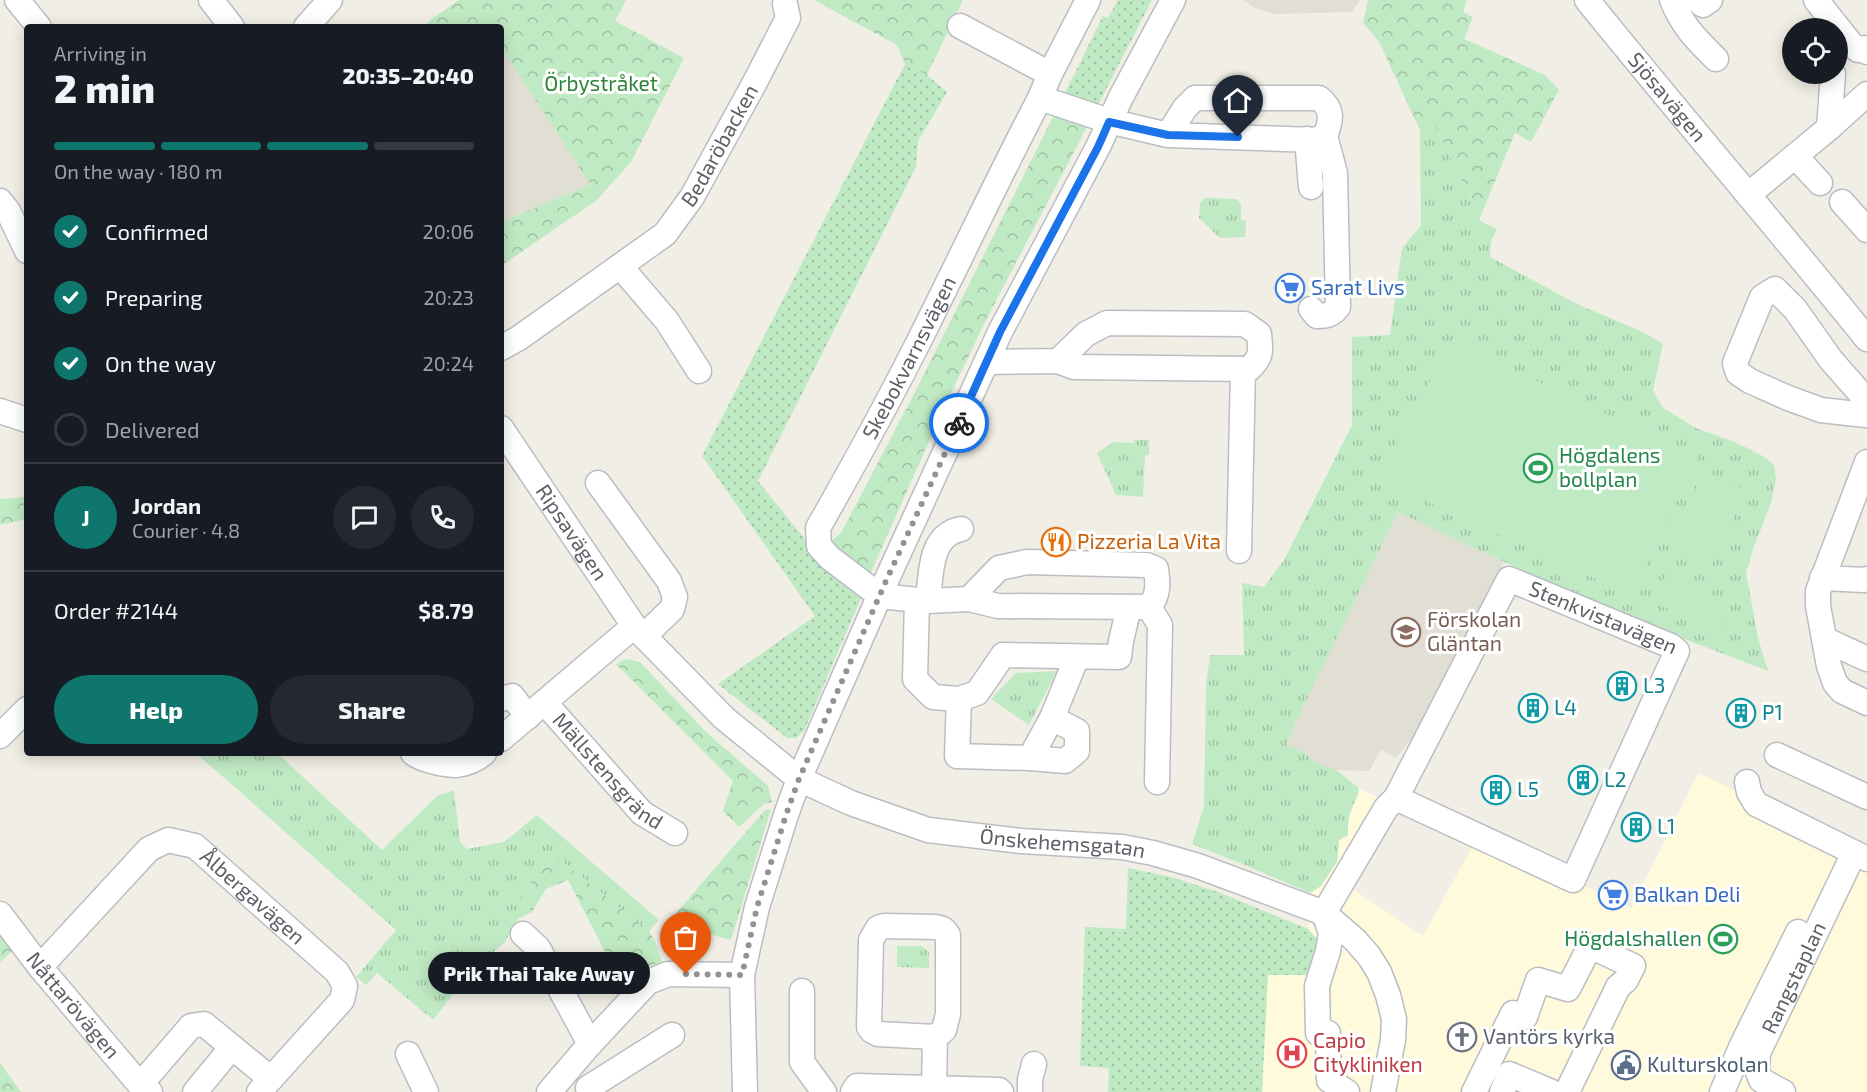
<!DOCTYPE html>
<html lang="en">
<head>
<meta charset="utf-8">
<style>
	:root { --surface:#171b24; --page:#242831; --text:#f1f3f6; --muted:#9ea1a6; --line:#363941; --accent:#0f766e }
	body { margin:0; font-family:"Exo 2",sans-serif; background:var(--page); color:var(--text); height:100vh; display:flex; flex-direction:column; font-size:22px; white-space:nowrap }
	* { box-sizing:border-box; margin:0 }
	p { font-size:20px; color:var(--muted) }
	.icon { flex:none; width:33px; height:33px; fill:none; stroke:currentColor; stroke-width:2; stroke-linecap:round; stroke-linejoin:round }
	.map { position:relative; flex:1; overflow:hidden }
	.sheet { position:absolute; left:24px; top:24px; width:480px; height:732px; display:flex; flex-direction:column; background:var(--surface); border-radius:6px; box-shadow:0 3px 15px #0003 }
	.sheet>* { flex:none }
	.fabs { position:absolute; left:1782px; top:18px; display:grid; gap:12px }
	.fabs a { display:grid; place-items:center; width:66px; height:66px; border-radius:50%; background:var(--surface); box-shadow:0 3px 15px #0003; font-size:30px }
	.pin { position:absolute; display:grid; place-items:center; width:51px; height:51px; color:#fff; margin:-62px -26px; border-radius:50% 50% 50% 0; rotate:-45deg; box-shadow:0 0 6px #0007 }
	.pin .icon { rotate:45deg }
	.courier { position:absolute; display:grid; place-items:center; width:60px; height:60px; margin:-30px; border:4px solid #1a73e8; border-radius:50%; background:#fff; color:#222; box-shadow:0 2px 8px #0007 }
	.bubble { position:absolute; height:42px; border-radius:21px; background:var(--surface); box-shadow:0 3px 15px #0003; font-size:20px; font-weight:800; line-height:42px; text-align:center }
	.head em { font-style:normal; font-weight:800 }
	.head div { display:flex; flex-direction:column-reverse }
	.head { display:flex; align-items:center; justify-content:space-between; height:102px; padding:0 30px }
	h1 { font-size:39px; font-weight:800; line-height:45px }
	.bar { display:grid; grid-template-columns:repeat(4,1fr); gap:9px 6px; align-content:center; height:72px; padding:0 30px }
	.bar i { height:8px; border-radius:4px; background:var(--line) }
	.bar .on { background:var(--accent) }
	.bar p { grid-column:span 4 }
	.line { display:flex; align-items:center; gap:15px; padding:0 30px; border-top:2px solid var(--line) }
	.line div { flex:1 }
	.round { display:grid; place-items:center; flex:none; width:63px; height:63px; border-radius:32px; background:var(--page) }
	ol { padding:0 30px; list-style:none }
	li { display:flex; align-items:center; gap:18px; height:66px }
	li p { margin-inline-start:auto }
	li .icon { padding:6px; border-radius:50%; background:var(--accent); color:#fff; stroke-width:4 }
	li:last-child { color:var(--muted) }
	li i { width:33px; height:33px; border:3px solid var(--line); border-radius:50% }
	.primary-button { display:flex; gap:12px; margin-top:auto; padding:12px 30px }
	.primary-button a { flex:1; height:69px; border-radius:36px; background:var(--accent); color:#fff; font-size:24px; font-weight:800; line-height:69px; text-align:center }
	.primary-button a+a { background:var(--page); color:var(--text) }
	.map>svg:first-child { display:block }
	.commercial { fill:#fffadc }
	.education { fill:#e1ded4 }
	.grass { fill:url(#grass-dots) }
	.forest { fill:url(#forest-crowns) }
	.park { fill:url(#park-tufts) }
	.pitch { fill:#c0eac3 }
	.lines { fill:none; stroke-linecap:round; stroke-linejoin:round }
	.minor-casing { stroke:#babdc2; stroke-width:27 }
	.minor { stroke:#fff; stroke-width:24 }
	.done { stroke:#919293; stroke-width:6; stroke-dasharray:0 10.8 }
	.route { stroke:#1a73e8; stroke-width:8 }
	.labels { text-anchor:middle; stroke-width:6; stroke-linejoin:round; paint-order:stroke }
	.park-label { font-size:21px; fill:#2e8539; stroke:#fff }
	.street-label { font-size:21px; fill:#5d6067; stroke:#fff }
	.shop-label { font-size:21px; fill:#366cbe; stroke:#fff; text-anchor:start }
	.leisure-label { font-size:21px; fill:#27864d; stroke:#fff; text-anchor:start }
	.food-label { font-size:21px; fill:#c56008; stroke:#fff; text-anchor:start }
	.education-label { font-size:21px; fill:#785e54; stroke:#fff; text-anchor:start }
	.culture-label { font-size:21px; fill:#0d838f; stroke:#fff; text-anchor:start }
	.worship-label { font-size:21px; fill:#5b616d; stroke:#fff; text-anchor:start }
	.health-label { font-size:21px; fill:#be3a42; stroke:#fff; text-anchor:start }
	.service-label { font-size:21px; fill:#4e5e75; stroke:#fff; text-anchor:start }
</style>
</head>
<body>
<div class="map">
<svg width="1867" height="1092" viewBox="0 0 1867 1092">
	<defs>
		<pattern id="grass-dots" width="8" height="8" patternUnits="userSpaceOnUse" patternTransform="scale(1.5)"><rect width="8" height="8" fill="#c0eac3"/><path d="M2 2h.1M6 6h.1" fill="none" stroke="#9fc1a2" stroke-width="1.8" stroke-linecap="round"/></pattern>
		<pattern id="forest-crowns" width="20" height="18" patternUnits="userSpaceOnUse" patternTransform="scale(1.5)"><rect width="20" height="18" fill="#c0eac3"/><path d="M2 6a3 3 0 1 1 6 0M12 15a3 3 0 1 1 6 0" fill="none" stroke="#9fc1a2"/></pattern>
		<pattern id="park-tufts" width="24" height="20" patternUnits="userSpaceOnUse" patternTransform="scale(1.5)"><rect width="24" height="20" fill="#c0eac3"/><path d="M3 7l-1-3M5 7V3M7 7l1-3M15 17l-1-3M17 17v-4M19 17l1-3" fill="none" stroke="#9fc1a2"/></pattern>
	</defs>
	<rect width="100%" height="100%" fill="#f1efe5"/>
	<polygon class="commercial" points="1698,773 1867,853 1867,1092 1262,1092 1268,975 1320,942 1308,929 1310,893 1321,886 1337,862 1339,840 1348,835 1348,822 1351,810 1358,796 1359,788 1384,800 1345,884 1423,936 1476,840 1573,880 1631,909"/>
	<g class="education">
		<polygon points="1243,0 1360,0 1352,12 1273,14 1253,7"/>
		<polygon points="501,47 590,184 501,222"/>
		<polygon points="1398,512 1504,562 1440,702 1396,758 1381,750 1369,771 1336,770 1314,762 1305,753 1287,746 1296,722"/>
	</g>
	<g class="grass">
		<polygon points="1118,0 1152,0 1096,109 1063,97 1103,16 1108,18"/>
		<polygon points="905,64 927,75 947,92 918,141 916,167 758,481 804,538 831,568 862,596 804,731 796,738 787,738 718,684 815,616 702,456"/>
		<polygon points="1128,868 1171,877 1218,892 1308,929 1320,942 1314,975 1268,975 1262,1092 1108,1092 1109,1068 1080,1066 1085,927 1126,929"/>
	</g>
	<g class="forest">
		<polygon points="459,0 626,0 615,21 684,58 631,162 597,200 501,266 501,222 590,184 501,47 501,27 424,27 430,20"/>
		<polygon points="814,0 963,0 927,75 905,64 897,45"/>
		<polygon points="1368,0 1467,0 1463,12 1473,17 1464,39 1545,75 1559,90 1531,142 1515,133 1479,220 1470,197 1434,124 1420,130 1379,42 1363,23"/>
		<polygon points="1056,111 1089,123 986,320 943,410 868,579 828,544 841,533 915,392"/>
		<polygon points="27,497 27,519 0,525 0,499"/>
		<polygon points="626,659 640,662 705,731 768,786 772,802 764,804 739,827 723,811 733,781 616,664"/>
		<polygon points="771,809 731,940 702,932 665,926 765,810"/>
		<polygon points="550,856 558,858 649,931 655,941 662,962 648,966 624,989 568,880 546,889 532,912 520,897"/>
		<polygon points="0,930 15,948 0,962"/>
		<polygon points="0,1063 21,1092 0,1092"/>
	</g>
	<g class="park">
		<path d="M 1434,124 L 1470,197 L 1479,220 L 1497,229 L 1491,241 L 1490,257 L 1577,304 L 1643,332 L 1663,344 L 1653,390 L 1662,407 L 1696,428 L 1737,443 L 1761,455 L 1774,465 L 1776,479 L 1771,503 L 1753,549 L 1746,573 L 1758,638 L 1768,671 L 1658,629 L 1504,562 L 1398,512 L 1296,722 L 1287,745 L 1305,753 L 1315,762 L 1336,770 L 1359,788 C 1358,796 1355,801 1352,808 C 1348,817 1348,825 1348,835 L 1339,840 L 1337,862 L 1321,886 L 1310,893 L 1245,865 L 1192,844 L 1204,807 L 1206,686 L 1210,655 L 1244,655 L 1242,583 L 1264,587 L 1284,560 L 1352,425 L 1352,337 L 1390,335 L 1402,248 L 1421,226 L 1420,130 Z"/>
		<polygon points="1205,198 1237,199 1241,205 1241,220 1246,221 1245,237 1220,238 1199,218 1200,203"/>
		<polygon points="1134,440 1149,440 1149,455 1145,455 1143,497 1116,495 1097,453 1113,442 1134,443"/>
		<polygon points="1057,671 1029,725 991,699 1016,673"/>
		<polygon points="196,753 277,753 382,850 437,796 454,790 460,842 467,849 504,842 537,815 659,920 649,931 558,858 550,856 520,897 532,912 518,919 505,942 469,974 433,1020 377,973 366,985 356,977 396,930"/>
		<polygon points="897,946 921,946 929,952 929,968 897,967"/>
	</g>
	<g class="pitch">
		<polygon points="1451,341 1698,457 1631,595 1377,479"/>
		<polygon points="1704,471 1746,490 1711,567 1668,548"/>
		<polygon points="1666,574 1731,604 1718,632 1653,602"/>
	</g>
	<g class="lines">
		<g class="minor-casing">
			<g id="minor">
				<polyline points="17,0 39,27"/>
				<polyline points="211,0 232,27"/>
				<path id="s1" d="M 1587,0 C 1679,114 1775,225 1867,339"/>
				<path d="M 1672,0 C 1683,27 1696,39 1716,59"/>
				<polyline points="1697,0 1703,5 1710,0"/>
				<polyline points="1816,0 1851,44 1858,50 1864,48 1867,52"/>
				<polyline points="960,26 1050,74"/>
				<polyline points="306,27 330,0"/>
				<polyline points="1040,98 1050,74 1088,0"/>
				<polyline points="1829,128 1833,74"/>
				<polyline points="1307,139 1311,187"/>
				<polyline points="1795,156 1820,183"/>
				<polyline points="1748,195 1829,128 1867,94"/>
				<polyline points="0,201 8,211 27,251"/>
				<polyline points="1842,202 1867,230"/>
				<polyline points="620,266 667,321 699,371"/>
				<path d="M 1311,309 L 1317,316 C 1326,316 1332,315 1338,307 L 1335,173 L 1325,136"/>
				<path id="s2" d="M 501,348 L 519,338 L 665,234 L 692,197 L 754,84 L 788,18 L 785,4"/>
				<path d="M 987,362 L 1058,361 L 1074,367 L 1249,369 C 1262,357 1261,351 1259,334 L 1245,324 L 1107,323 L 1086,334 L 1058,361"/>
				<polyline points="1861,394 1831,360 1795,309 1775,289 1762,297 1735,363 1738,373 1750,381 1788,398 1821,410 1866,415"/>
				<polyline points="0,411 27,420"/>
				<path id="s3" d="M 501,428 L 634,626 L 724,718 L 799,779 L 851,803 L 928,830 L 1021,841 L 1122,847 L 1153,853 L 1198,866 L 1324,913 L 1355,940 L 1369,956 L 1379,972 L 1388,995 L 1394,1019 L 1393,1040 L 1383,1092"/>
				<polyline points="1867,462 1818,591 1818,606 1829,666 1835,683 1842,691 1867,703"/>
				<polyline points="598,483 669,581 675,597 672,609 644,636"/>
				<polyline points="1239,551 1243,369"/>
				<polyline points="1822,578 1864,580 1867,579"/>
				<path id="s4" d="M 969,599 L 999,568 L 1027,562 L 1146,565 L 1156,569 C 1158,584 1159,595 1149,607 L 998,606 L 969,599 L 928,601 L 880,596 L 830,558 L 819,546 L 818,528 C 852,468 885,408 916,347 C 958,264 997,180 1040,98 L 1109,121 L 1168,135 L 1315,140 L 1325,136 C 1332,119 1333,109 1319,98 L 1195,98 L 1185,108 L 1168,135"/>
				<polyline points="917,600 915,679 933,697 959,699 957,756 1030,758 1052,718 1077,657"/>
				<path d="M 928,601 C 931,575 929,535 961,529"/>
				<polyline points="1149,607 1160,625 1157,782"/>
				<polyline points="1826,640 1867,659"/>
				<polyline points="501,699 512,696 528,717"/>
				<polyline points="959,699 977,693 1003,655 1119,657 1121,641 1129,607"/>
				<path id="s5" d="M 545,703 L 642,813 L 675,833"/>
				<polyline points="0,736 27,709"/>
				<polyline points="501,739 634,626"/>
				<path d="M 413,753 C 421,760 446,765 456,765 C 466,764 477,759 484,753"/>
				<polyline points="1777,755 1867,797"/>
				<polyline points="1030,758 1065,761 1077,751 1077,731 1052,718"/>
				<polyline points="1747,782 1749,792 1756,804 1867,859"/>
				<path id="s6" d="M 0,914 L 40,967 L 140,1085 L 150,1092"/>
				<polyline points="523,934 538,948 590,1044"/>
				<path id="s7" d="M 40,967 L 149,849 L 168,840 L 195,846 L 337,972 L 345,986 L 342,1000 L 259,1092"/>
				<polyline points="802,991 802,1062 824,1092"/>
				<polyline points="408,1054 426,1092"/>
				<polyline points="140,1085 191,1026 204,1024 271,1079"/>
				<polyline points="588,1088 672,1035"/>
				<polyline points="934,1089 935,1037 944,1030 948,1014 948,935 943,929 936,927 884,926 878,928 871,940 869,1027 872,1031 878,1034 935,1037"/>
				<polyline points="195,1092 232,1047"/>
				<polyline points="549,1092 590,1044 648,982 668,974 742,975"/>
				<polyline points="745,1092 742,975 757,907 787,812 799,779 886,581 1000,332 1098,147 1121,97 1173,0"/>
				<polyline points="853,1092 857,1086 999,1090 1001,1092"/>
				<polyline points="1030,1092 1030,1080 1034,1064"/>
				<path id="s8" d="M 1347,1092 L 1329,1080 L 1328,1033 L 1318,1033 L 1317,986 L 1328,951 L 1331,933 L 1324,913 L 1386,808 L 1396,798 L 1509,579 L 1671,646 L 1677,651 L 1573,880 L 1396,798"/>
				<polyline points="1474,1092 1513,1013 1525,1017 1538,980 1568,989 1590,946 1633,966 1626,980 1618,987 1567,1092"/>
				<polyline points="1502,1092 1509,1074 1552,1092"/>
				<polyline points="1722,1092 1742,1045 1798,932"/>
				<path id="s9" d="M 1783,1092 L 1761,1080 L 1757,1070 L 1758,1053 L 1854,853"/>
			</g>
		</g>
		<use href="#minor" class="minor"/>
	</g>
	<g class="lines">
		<polyline class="done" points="686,974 742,975 757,907 787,812 799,779 886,581 959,423"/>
		<polyline class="route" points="959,423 1000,332 1098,147 1109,122 1168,135 1238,137"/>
	</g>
	<defs>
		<g id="supermarket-ring" transform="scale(1.5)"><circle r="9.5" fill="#fff" stroke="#3f7fe0" stroke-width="1.5"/><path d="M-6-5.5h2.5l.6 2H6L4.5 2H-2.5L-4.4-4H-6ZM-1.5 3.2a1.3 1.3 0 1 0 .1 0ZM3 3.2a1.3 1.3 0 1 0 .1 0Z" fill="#3f7fe0"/></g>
		<g id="stadium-ring" transform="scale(1.5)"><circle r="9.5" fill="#fff" stroke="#2e9e5b" stroke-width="1.5"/><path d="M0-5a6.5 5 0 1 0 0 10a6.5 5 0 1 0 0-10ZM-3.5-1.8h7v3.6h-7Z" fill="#2e9e5b"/></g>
		<g id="restaurant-ring" transform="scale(1.5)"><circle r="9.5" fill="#fff" stroke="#e8710a" stroke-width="1.5"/><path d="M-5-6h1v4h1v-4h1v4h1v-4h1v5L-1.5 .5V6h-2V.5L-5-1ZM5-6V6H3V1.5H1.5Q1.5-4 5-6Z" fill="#e8710a"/></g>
		<g id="school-ring" transform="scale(1.5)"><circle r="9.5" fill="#fff" stroke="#8d6e63" stroke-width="1.5"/><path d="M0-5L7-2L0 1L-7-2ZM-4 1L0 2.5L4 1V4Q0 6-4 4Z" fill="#8d6e63"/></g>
		<g id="building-ring" transform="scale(1.5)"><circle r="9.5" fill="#fff" stroke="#0f9aa8" stroke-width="1.5"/><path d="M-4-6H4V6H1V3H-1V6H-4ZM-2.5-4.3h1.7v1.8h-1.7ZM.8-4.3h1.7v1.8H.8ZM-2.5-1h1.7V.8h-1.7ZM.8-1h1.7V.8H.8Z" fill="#0f9aa8"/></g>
		<g id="church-ring" transform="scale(1.5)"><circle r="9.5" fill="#fff" stroke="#6b7280" stroke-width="1.5"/><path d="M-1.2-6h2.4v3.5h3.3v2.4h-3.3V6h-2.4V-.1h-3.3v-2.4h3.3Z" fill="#6b7280"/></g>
		<g id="hospital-ring" transform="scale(1.5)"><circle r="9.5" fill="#fff" stroke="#e0444e" stroke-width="1.5"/><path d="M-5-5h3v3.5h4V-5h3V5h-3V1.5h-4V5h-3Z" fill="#e0444e"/></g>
		<g id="civic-ring" transform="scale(1.5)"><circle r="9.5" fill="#fff" stroke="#5c6f8a" stroke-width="1.5"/><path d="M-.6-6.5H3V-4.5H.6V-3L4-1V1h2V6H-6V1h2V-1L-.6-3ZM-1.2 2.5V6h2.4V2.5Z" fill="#5c6f8a"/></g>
	</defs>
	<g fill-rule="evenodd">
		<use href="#supermarket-ring" x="1290" y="288"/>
		<use href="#stadium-ring" x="1538" y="468"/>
		<use href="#restaurant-ring" x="1056" y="542"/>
		<use href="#school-ring" x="1406" y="632"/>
		<use href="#building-ring" x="1622" y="686"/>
		<use href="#building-ring" x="1533" y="708"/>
		<use href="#building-ring" x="1741" y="713"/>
		<use href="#building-ring" x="1583" y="780"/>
		<use href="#building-ring" x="1496" y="790"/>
		<use href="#building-ring" x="1636" y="827"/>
		<use href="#supermarket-ring" x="1613" y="895"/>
		<use href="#stadium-ring" x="1723" y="939"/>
		<use href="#church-ring" x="1462" y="1037"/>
		<use href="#hospital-ring" x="1292" y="1053"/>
		<use href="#civic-ring" x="1626" y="1065"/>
	</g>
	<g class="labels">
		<g class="park-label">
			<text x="601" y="91">Örbystråket</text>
		</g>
		<g class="street-label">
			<text dy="7" stroke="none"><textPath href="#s1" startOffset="126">Sjösavägen</textPath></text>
			<text dy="7" stroke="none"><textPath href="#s2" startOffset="304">Bedaröbacken</textPath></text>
			<text dy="7" stroke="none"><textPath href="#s4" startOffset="802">Skebokvarnsvägen</textPath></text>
			<text dy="7" stroke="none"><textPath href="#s3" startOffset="126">Ripsavägen</textPath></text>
			<text dy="7" stroke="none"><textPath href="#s8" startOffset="686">Stenkvistavägen</textPath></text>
			<text dy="7" stroke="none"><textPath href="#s5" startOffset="93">Mällstensgränd</textPath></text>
			<text dy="7" stroke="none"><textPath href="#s3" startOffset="738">Önskehemsgatan</textPath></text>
			<text dy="7" stroke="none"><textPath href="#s7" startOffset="286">Ålbergavägen</textPath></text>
			<text dy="7" stroke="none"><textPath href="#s9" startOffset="136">Rangstaplan</textPath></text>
			<text dy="7" stroke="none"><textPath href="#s6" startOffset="117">Nåttarövägen</textPath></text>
		</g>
		<g class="shop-label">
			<text x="1311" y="295">Sarat Livs</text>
			<text x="1634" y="902">Balkan Deli</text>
		</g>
		<g class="leisure-label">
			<text x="1559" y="463">Högdalens<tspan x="1559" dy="24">bollplan</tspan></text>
			<text x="1702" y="946" text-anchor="end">Högdalshallen</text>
		</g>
		<g class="food-label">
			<text x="1077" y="549">Pizzeria La Vita</text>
		</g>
		<g class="education-label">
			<text x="1427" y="627">Förskolan<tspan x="1427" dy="24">Gläntan</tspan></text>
		</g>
		<g class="culture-label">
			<text x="1643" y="693">L3</text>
			<text x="1554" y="715">L4</text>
			<text x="1762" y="720">P1</text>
			<text x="1604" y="787">L2</text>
			<text x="1517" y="797">L5</text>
			<text x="1657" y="834">L1</text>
		</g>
		<g class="worship-label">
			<text x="1483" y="1044">Vantörs kyrka</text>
		</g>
		<g class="health-label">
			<text x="1313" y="1048">Capio<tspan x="1313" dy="24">Citykliniken</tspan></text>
		</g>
		<g class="service-label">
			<text x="1647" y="1072">Kulturskolan</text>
		</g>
	</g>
</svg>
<div class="fabs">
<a><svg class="icon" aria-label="locate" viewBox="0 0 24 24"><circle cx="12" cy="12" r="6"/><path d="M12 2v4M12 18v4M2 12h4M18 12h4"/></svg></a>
</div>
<div class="pin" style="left:686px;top:974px;background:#ea580c"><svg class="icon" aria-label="bag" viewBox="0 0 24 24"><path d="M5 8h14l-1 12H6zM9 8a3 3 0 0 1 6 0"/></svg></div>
<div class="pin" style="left:1238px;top:137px;background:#1f2937"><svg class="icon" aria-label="home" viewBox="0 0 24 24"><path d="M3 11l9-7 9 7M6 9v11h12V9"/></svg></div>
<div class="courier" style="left:959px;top:423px"><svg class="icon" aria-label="bike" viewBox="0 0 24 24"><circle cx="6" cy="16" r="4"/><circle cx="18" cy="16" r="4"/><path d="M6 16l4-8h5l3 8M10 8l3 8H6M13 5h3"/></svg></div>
<div class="bubble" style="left:428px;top:952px;width:222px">Prik Thai Take Away</div>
<section class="sheet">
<div class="head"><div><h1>2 min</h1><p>Arriving in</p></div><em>20:35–20:40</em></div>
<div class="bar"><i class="on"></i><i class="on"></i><i class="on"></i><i></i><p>On the way · 180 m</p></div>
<ol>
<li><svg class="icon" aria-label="check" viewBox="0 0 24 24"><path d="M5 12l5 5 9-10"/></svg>Confirmed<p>20:06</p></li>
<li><svg class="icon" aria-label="check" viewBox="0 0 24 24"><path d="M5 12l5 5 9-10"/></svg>Preparing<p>20:23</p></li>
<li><svg class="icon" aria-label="check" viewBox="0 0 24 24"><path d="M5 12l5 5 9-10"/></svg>On the way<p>20:24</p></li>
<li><i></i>Delivered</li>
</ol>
<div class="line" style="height:108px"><b class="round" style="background:var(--accent);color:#fff">J</b><div><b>Jordan</b><p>Courier · 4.8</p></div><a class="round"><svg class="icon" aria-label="chat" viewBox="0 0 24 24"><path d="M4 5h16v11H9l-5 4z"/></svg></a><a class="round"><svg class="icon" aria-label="phone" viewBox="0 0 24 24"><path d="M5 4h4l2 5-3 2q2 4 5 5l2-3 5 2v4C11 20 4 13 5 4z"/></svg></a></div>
<div class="line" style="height:78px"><div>Order #2144</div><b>$8.79</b></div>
<div class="primary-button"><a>Help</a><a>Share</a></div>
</section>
</div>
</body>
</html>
